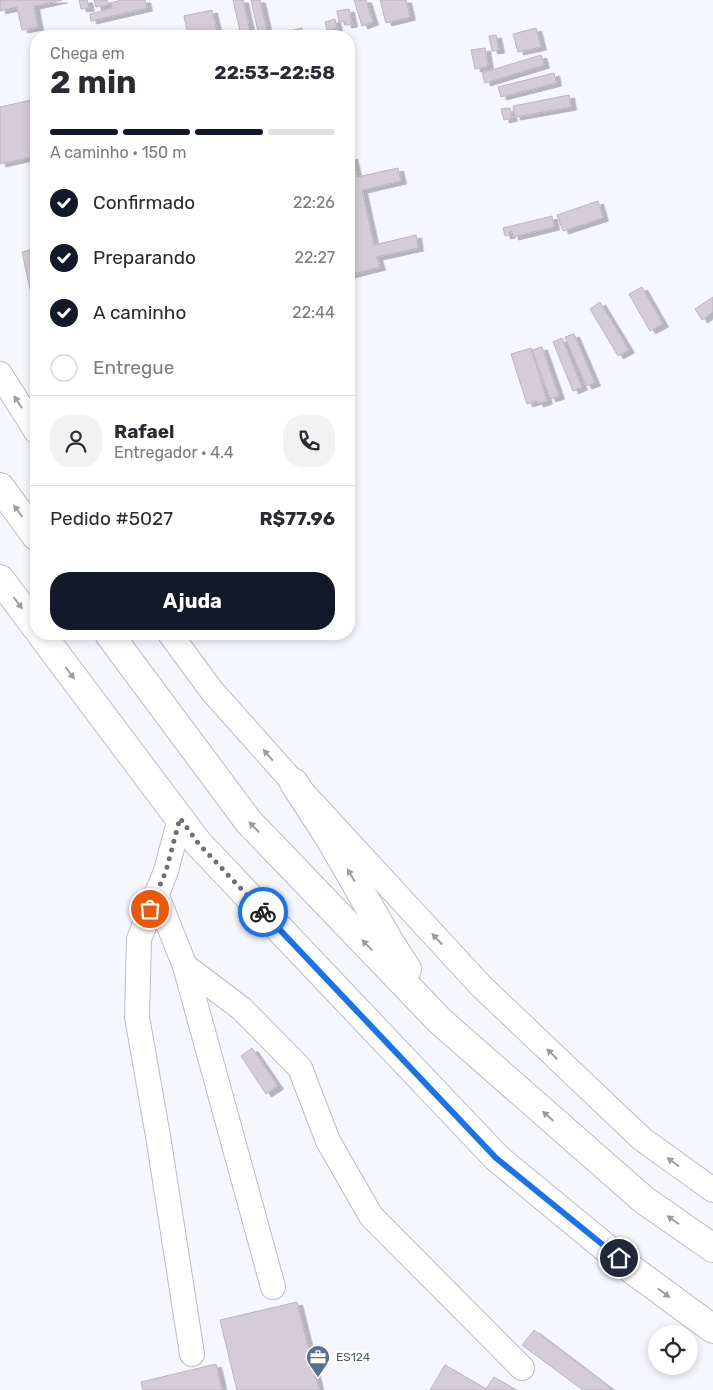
<!DOCTYPE html>
<html lang="pt">
<head>
<meta charset="utf-8">
<style>
	:root { --surface:#fff; --page:#f2f2f3; --text:#2b2b33; --muted:#7c7c81; --line:#e1e1e2; --accent:#111827 }
	body { margin:0; font-family:Rubik,sans-serif; background:var(--page); color:var(--text); height:100vh; display:flex; flex-direction:column; font-size:19px; white-space:nowrap }
	* { box-sizing:border-box; margin:0 }
	p { font-size:16px; color:var(--muted) }
	.icon { flex:none; width:28px; height:28px; fill:none; stroke:currentColor; stroke-width:2; stroke-linecap:round; stroke-linejoin:round }
	.map { position:relative; flex:1; overflow:hidden }
	.details { position:absolute; left:30px; top:30px; width:325px; height:610px; display:flex; flex-direction:column; background:var(--surface); border-radius:20px; box-shadow:0 2px 8px #0003 }
	.details>* { flex:none }
	.buttons { position:absolute; left:648px; top:1325px; display:grid; gap:10px }
	.buttons a { display:grid; place-items:center; width:50px; height:50px; border-radius:50%; background:var(--surface); box-shadow:0 2px 8px #0003; font-size:25px }
	.pin { position:absolute; display:grid; place-items:center; width:42px; height:42px; color:#fff; margin:-21px; border:2px solid #fff; border-radius:50%; box-shadow:0 1px 5px #0007 }
	.courier { position:absolute; display:grid; place-items:center; width:50px; height:50px; margin:-25px; border:4px solid #1a73e8; border-radius:50%; background:#fff; color:#222; box-shadow:0 1px 6px #0007 }
	.headline em { font-style:normal; font-weight:700 }
	.headline div { display:flex; flex-direction:column-reverse }
	.headline { display:flex; align-items:center; justify-content:space-between; height:85px; padding:0 20px }
	h1 { font-size:32px; font-weight:700; line-height:38px }
	.bar { display:grid; grid-template-columns:repeat(4,1fr); gap:8px 5px; align-content:center; height:60px; padding:0 20px }
	.bar i { height:6px; border-radius:4px; background:var(--line) }
	.bar .selected { background:var(--accent) }
	.bar p { grid-column:span 4 }
	.line { display:flex; align-items:center; gap:12px; padding:0 20px; border-top:1px solid var(--line) }
	.line div { flex:1 }
	.round { display:grid; place-items:center; flex:none; width:52px; height:52px; border-radius:20px; background:var(--page) }
	ol { padding:0 20px; list-style:none }
	li { display:flex; align-items:center; gap:15px; height:55px }
	li p { margin-inline-start:auto }
	li .icon { padding:5px; border-radius:50%; background:var(--accent); color:#fff; stroke-width:4 }
	li:last-child { color:var(--muted) }
	li i { width:28px; height:28px; border:2px solid var(--line); border-radius:50% }
	.action { display:flex; gap:10px; margin-top:auto; padding:10px 20px }
	.action a { flex:1; height:58px; border-radius:20px; background:var(--accent); color:#fff; font-size:20px; font-weight:700; line-height:58px; text-align:center }
	.map>svg:first-child { display:block }
	.building { fill:#d4cdd8; stroke:#bcb5bf; filter:url(#shadow) }
	.lines { fill:none; stroke-linecap:round; stroke-linejoin:round }
	.minor-casing { stroke:#bcbcc8; stroke-width:26 }
	.highway-casing { stroke:#bcbcc8; stroke-width:30 }
	.minor { stroke:#fff; stroke-width:24 }
	.highway { stroke:#fff; stroke-width:28 }
	.oneway { fill:#9d9d9f }
	.done { stroke:#6f6f74; stroke-width:5; stroke-dasharray:0 9 }
	.route { stroke:#1a73e8; stroke-width:6 }
	.labels { text-anchor:middle; stroke-width:4.5; stroke-linejoin:round; paint-order:stroke }
	.service-label { font-size:12px; fill:#4e5e75; stroke:#fff; text-anchor:start }
</style>
</head>
<body>
<div class="map">
<svg width="713" height="1390" viewBox="0 0 713 1390">
	<defs>
		<filter id="shadow"><feDropShadow dx="5.5" dy="3" stdDeviation="0" flood-color="#0004"/></filter>
	</defs>
	<rect width="100%" height="100%" fill="#f6f6fd"/>
	<g class="building">
		<polygon points="0,0 62,0 34,6 38,27 22,30 17,7 0,11"/>
		<polygon points="79,0 87,0 89,8 81,9"/>
		<polygon points="94,0 107,0 108,5 96,7"/>
		<polygon points="121,0 145,0 147,8 91,21 90,14 112,8 111,3"/>
		<polygon points="233,0 243,0 251,36 241,36"/>
		<polygon points="251,0 260,0 268,36 302,28 303,36 259,36"/>
		<polygon points="354,0 366,0 373,22 362,26"/>
		<polygon points="380,0 406,0 410,17 386,23"/>
		<polygon points="349,9 352,24 346,25 345,21 339,22 337,11"/>
		<polygon points="212,10 218,36 188,36 184,16"/>
		<polygon points="335,19 337,28 327,30 325,22"/>
		<polygon points="536,28 541,47 518,52 513,34"/>
		<polygon points="496,35 499,50 492,51 489,36"/>
		<polygon points="485,48 488,66 475,69 471,50"/>
		<polygon points="541,55 544,65 485,83 482,73"/>
		<polygon points="554,73 556,83 501,97 498,87"/>
		<polygon points="569,95 571,107 515,117 513,106"/>
		<polygon points="36,99 36,156 0,164 0,107"/>
		<polygon points="510,108 512,118 504,120 501,109"/>
		<polygon points="352,156 357,177 398,168 401,181 362,190 374,245 416,235 418,248 377,257 380,267 349,275 349,157"/>
		<polygon points="598,201 603,218 563,231 557,215"/>
		<polygon points="552,216 554,227 513,237 512,231 509,232 510,235 505,236 503,228"/>
		<polygon points="36,248 36,316 22,252"/>
		<polygon points="642,287 663,324 650,331 629,294"/>
		<polygon points="713,297 713,312 702,320 695,309"/>
		<polygon points="600,302 629,350 618,356 590,309"/>
		<polygon points="574,334 595,383 586,386 565,337"/>
		<polygon points="562,338 582,387 573,391 553,342"/>
		<polygon points="542,347 559,396 550,399 532,350"/>
		<polygon points="531,348 547,401 538,404 537,401 527,404 511,354"/>
		<polygon points="252,1048 278,1086 266,1094 241,1056"/>
		<polygon points="297,1302 319,1390 237,1390 220,1320"/>
		<polygon points="534,1330 613,1390 583,1390 522,1345"/>
		<polygon points="216,1364 222,1390 143,1390 141,1382"/>
		<polygon points="445,1365 486,1389 494,1377 516,1390 430,1390"/>
	</g>
	<g class="lines">
		<g class="minor-casing">
			<g id="minor">
				<polyline points="0,374 36,431"/>
				<polyline points="170,634 212,691 294,783 481,986 642,1139 713,1190"/>
				<polyline points="180,818 166,871 139,939 137,1017 158,1136 192,1354"/>
				<polyline points="156,894 185,966 273,1287"/>
				<polyline points="185,966 242,1009 300,1068 328,1141 371,1216 522,1368"/>
			</g>
		</g>
		<g class="highway-casing">
			<g id="highway">
				<polyline points="0,487 36,536"/>
				<polyline points="0,579 36,627"/>
				<polyline points="41,634 198,843 497,1158 634,1271 713,1329"/>
				<polyline points="109,634 248,821 440,1021 644,1200 713,1248"/>
				<polyline points="294,783 329,837 389,941 407,969"/>
			</g>
		</g>
		<use href="#minor" class="minor"/>
		<use href="#highway" class="highway"/>
	</g>
	<defs><path id="oneway-solid" d="M-6-.8H1V-3.2L6.5 0L1 3.2V.8H-6Z" transform="scale(1.25)"/></defs>
	<g class="oneway">
		<use href="#oneway-solid" transform="translate(18 402) rotate(-123)"/>
		<use href="#oneway-solid" transform="translate(18 511) rotate(-127)"/>
		<use href="#oneway-solid" transform="translate(18 603) rotate(53)"/>
		<use href="#oneway-solid" transform="translate(70 673) rotate(53)"/>
		<use href="#oneway-solid" transform="translate(268 755) rotate(-131)"/>
		<use href="#oneway-solid" transform="translate(254 827) rotate(-134)"/>
		<use href="#oneway-solid" transform="translate(351 875) rotate(-120)"/>
		<use href="#oneway-solid" transform="translate(437 939) rotate(-133)"/>
		<use href="#oneway-solid" transform="translate(367 945) rotate(-134)"/>
		<use href="#oneway-solid" transform="translate(552 1054) rotate(-136)"/>
		<use href="#oneway-solid" transform="translate(548 1116) rotate(-139)"/>
		<use href="#oneway-solid" transform="translate(673 1162) rotate(-144)"/>
		<use href="#oneway-solid" transform="translate(673 1220) rotate(-145)"/>
		<use href="#oneway-solid" transform="translate(664 1293) rotate(37)"/>
	</g>
	<g class="lines">
		<polyline class="done" points="150,909 166,871 180,818 198,843 263,912"/>
		<polyline class="route" points="263,912 496,1158 619,1258"/>
	</g>
	<defs>
		<g id="office-pin" transform="scale(1.25)"><path d="M0 17L-7.5 6A9.5 9.5 0 1 1 7.5 6Z" fill="#5c6f8a" stroke="#fff"/><path d="M-6-3h4V-5.5h4V-3h4V5H-6ZM-1-4.5V-3h2v-1.5ZM-6 0V1H6V0Z" fill="#fff"/></g>
	</defs>
	<g fill-rule="evenodd">
		<use href="#office-pin" x="318" y="1357"/>
	</g>
	<g class="labels">
		<g class="service-label">
			<text x="336" y="1361">ES124</text>
		</g>
	</g>
</svg>
<div class="buttons">
<a><svg class="icon" aria-label="locate" viewBox="0 0 24 24"><circle cx="12" cy="12" r="6"/><path d="M12 2v4M12 18v4M2 12h4M18 12h4"/></svg></a>
</div>
<div class="pin" style="left:150px;top:909px;background:#ea580c"><svg class="icon" aria-label="bag" viewBox="0 0 24 24"><path d="M5 8h14l-1 12H6zM9 8a3 3 0 0 1 6 0"/></svg></div>
<div class="pin" style="left:619px;top:1258px;background:#1f2937"><svg class="icon" aria-label="home" viewBox="0 0 24 24"><path d="M3 11l9-7 9 7M6 9v11h12V9"/></svg></div>
<div class="courier" style="left:263px;top:912px"><svg class="icon" aria-label="bike" viewBox="0 0 24 24"><circle cx="6" cy="16" r="4"/><circle cx="18" cy="16" r="4"/><path d="M6 16l4-8h5l3 8M10 8l3 8H6M13 5h3"/></svg></div>
<section class="details">
<div class="headline"><div><h1>2 min</h1><p>Chega em</p></div><em>22:53–22:58</em></div>
<div class="bar"><i class="selected"></i><i class="selected"></i><i class="selected"></i><i></i><p>A caminho · 150 m</p></div>
<ol>
<li><svg class="icon" aria-label="check" viewBox="0 0 24 24"><path d="M5 12l5 5 9-10"/></svg>Confirmado<p>22:26</p></li>
<li><svg class="icon" aria-label="check" viewBox="0 0 24 24"><path d="M5 12l5 5 9-10"/></svg>Preparando<p>22:27</p></li>
<li><svg class="icon" aria-label="check" viewBox="0 0 24 24"><path d="M5 12l5 5 9-10"/></svg>A caminho<p>22:44</p></li>
<li><i></i>Entregue</li>
</ol>
<div class="line" style="height:90px"><a class="round"><svg class="icon" aria-label="person" viewBox="0 0 24 24"><circle cx="12" cy="8" r="4"/><path d="M4 21q1-7 8-7t8 7"/></svg></a><div><b>Rafael</b><p>Entregador · 4.4</p></div><a class="round"><svg class="icon" aria-label="phone" viewBox="0 0 24 24"><path d="M5 4h4l2 5-3 2q2 4 5 5l2-3 5 2v4C11 20 4 13 5 4z"/></svg></a></div>
<div class="line" style="height:65px"><div>Pedido #5027</div><b>R$77.96</b></div>
<div class="action"><a>Ajuda</a></div>
</section>
</div>
</body>
</html>
